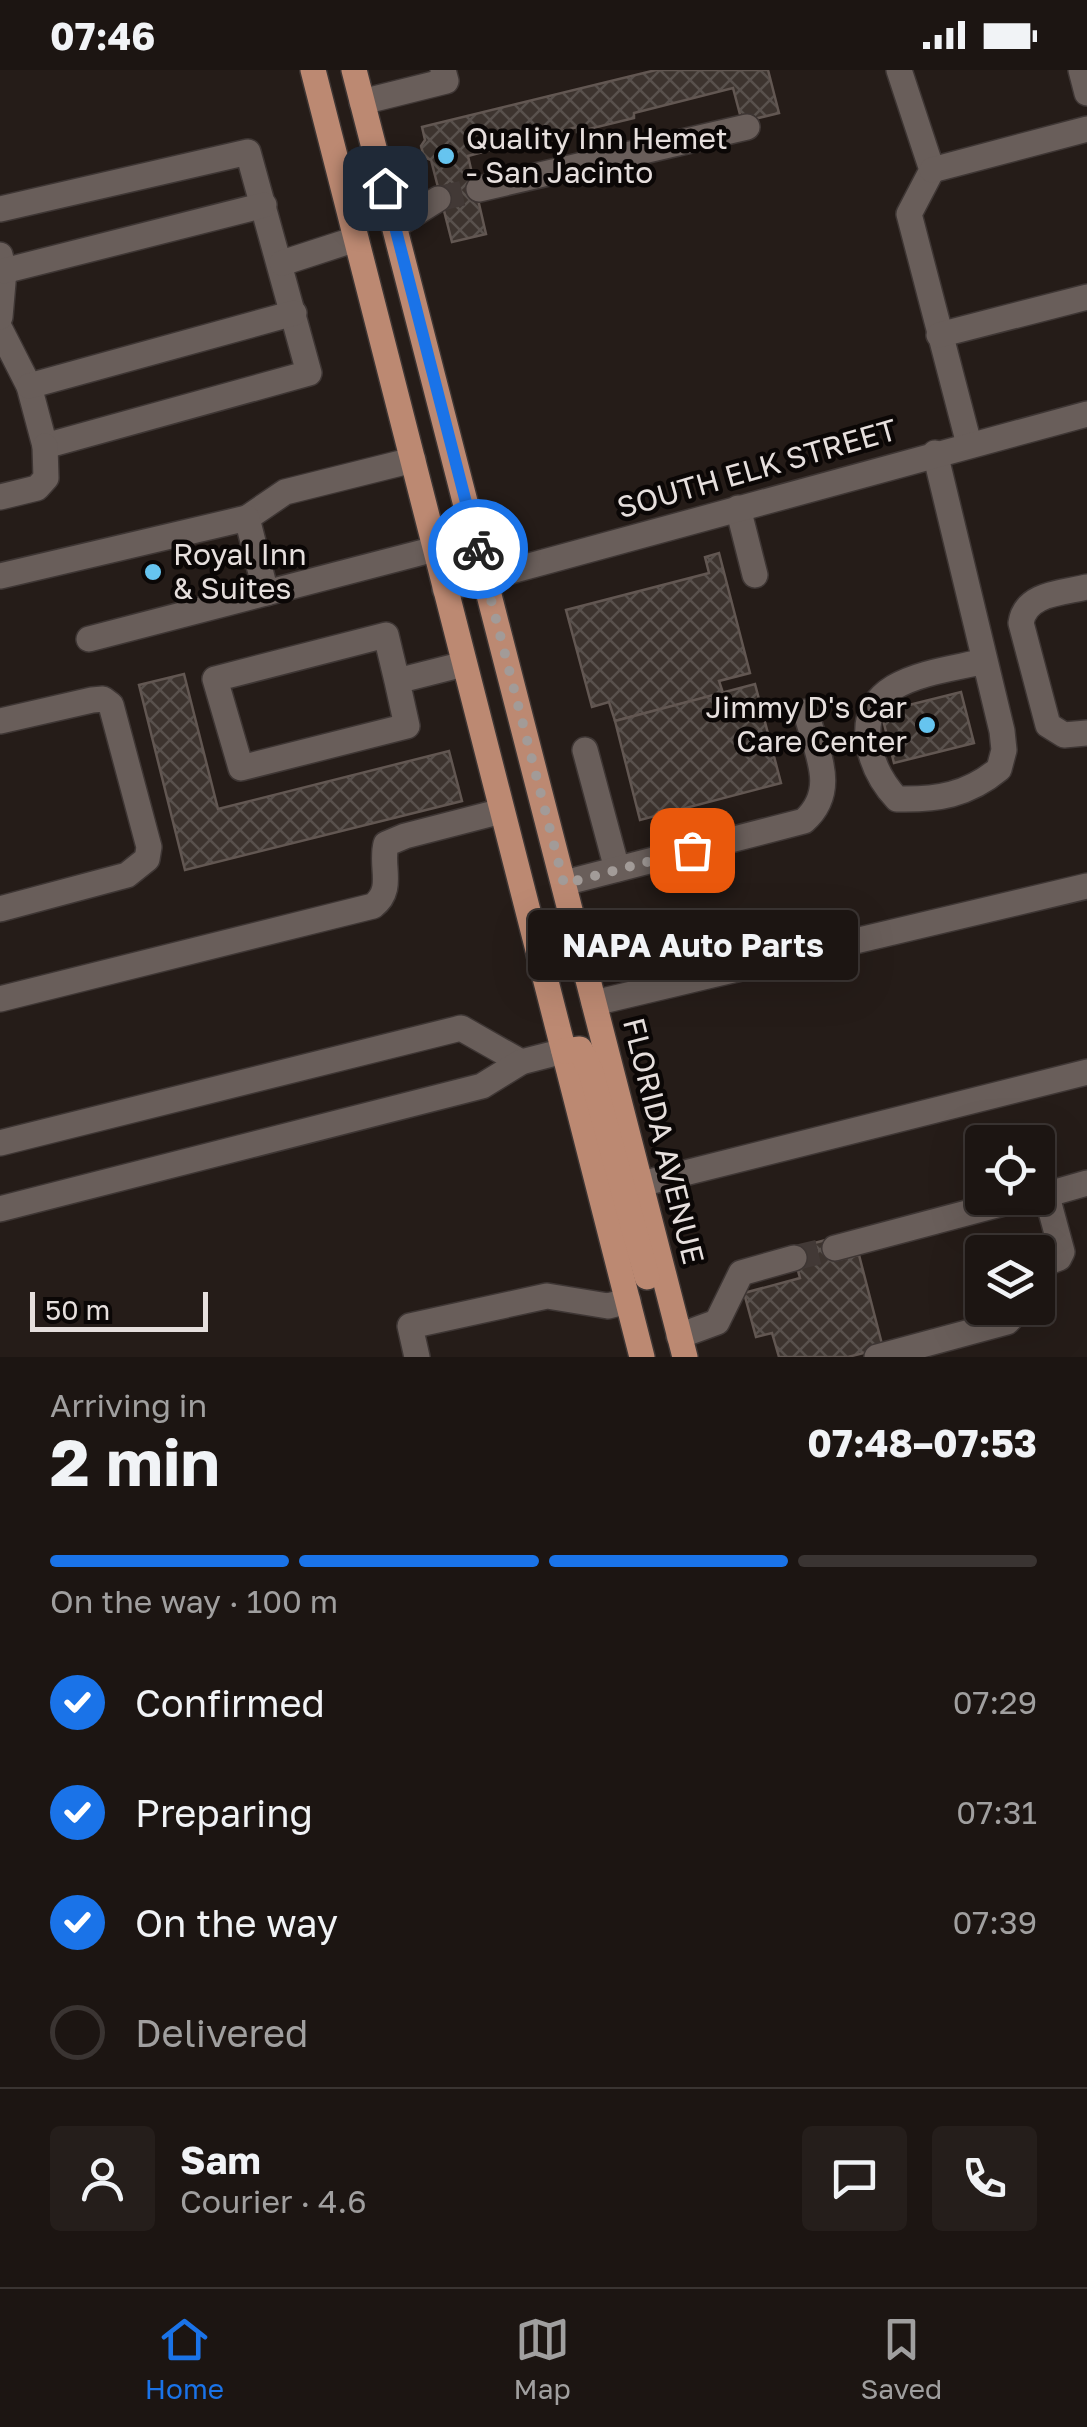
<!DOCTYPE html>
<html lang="en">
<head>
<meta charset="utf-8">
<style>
	:root { --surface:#1c1512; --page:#251e1b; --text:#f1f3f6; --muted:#a09f9f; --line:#3a3432; --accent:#1a73e8 }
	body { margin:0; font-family:"Golos Text",sans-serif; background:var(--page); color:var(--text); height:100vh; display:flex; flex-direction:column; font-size:38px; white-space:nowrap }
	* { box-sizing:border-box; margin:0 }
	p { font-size:32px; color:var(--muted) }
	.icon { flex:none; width:55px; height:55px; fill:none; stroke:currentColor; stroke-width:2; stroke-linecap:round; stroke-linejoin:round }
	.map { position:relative; height:1287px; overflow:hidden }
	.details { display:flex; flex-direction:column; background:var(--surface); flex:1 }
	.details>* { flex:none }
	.buttons { position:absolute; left:965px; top:1055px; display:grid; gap:20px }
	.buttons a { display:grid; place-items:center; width:90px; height:90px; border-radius:10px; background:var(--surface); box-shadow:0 10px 40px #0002,0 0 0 2px var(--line); font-size:50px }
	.scale { position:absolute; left:30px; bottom:25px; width:178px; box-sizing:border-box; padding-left:10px; border:5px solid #e6dfdd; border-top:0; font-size:28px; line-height:35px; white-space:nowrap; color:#e6dfdd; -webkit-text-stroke:8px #0b0706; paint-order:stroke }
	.pin { position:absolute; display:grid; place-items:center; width:85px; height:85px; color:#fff; margin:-42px; border-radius:20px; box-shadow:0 5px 15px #0006 }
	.courier { position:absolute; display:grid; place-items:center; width:100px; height:100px; margin:-50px; border:8px solid #1a73e8; border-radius:50%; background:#fff; color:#222; box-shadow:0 2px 12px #0007 }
	.bubble { position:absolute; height:70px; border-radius:10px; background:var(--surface); box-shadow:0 10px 40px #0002,0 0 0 2px var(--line); font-size:32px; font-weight:700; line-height:70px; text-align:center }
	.headline em { font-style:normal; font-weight:700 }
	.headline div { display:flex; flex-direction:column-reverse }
	.headline { display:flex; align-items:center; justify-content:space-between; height:170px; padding:0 50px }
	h1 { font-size:65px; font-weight:700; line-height:75px }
	.bar { display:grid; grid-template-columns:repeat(4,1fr); gap:15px 10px; align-content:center; height:120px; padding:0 50px }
	.bar i { height:12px; border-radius:8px; background:var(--line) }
	.bar .current { background:var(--accent) }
	.bar p { grid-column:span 4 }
	.line { display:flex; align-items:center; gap:25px; padding:0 50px; border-top:2px solid var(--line) }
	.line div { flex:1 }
	.round { display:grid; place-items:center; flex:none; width:105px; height:105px; border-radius:10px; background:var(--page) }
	ol { padding:0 50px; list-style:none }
	li { display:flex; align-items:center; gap:30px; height:110px }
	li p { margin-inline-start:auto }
	li .icon { padding:10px; border-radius:50%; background:var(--accent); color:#fff; stroke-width:4 }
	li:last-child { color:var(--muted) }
	li i { width:55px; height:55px; border:5px solid var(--line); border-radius:50% }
	.status { display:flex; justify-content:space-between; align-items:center; height:70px; padding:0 50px; background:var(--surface); direction:ltr }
	.status svg { height:28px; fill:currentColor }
	.tab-bar { display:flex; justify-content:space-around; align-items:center; height:140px; border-top:2px solid var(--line); background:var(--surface); font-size:28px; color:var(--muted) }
	.tab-bar a { display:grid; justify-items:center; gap:5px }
	.tab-bar .current { color:var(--accent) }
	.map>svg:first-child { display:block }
	.building { fill:url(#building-cross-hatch); stroke:#625752; stroke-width:2.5 }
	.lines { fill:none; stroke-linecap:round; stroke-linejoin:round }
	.minor-tunnel { stroke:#423936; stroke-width:25; stroke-dasharray:25 12; stroke-linecap:butt }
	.minor-casing { stroke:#3e3634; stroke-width:28 }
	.major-casing { stroke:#3e3634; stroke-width:28 }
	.minor { stroke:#695e5a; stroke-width:25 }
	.major { stroke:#bc8972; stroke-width:25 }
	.done { stroke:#a29b98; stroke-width:10; stroke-dasharray:0 18 }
	.route { stroke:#1a73e8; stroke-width:12 }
	.poi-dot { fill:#66c4ef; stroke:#0b0706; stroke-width:4 }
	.labels { text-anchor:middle; stroke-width:9; stroke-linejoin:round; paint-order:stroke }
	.poi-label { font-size:30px; fill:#e6dfdd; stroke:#0b0706; text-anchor:start }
	.street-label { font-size:30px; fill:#e6dfdd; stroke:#0b0706 }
</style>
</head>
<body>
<div class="status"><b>07:46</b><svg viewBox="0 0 49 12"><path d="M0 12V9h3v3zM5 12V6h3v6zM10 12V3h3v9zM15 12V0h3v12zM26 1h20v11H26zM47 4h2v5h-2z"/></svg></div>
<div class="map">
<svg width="1087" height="1287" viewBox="0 0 1087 1287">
	<defs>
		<pattern id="building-cross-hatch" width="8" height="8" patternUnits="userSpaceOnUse" patternTransform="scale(2.5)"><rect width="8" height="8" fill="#3d342f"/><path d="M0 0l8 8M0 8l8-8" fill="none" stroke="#59514d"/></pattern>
	</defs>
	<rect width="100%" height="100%" fill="#251c18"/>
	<g class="building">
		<polygon points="656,0 768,0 779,43 742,52 733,18 634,43 634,48 577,62 577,57 468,86 486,164 452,172 431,90 424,87 421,76 425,70 422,57"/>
		<polygon points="719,483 750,603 719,611 723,623 615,651 609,632 592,637 566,540 709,503 705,487"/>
		<polygon points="184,604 218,739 449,681 462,731 185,800 139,615"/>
		<polygon points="755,614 781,713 640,750 615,651"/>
		<polygon points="961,622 974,673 894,693 881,642"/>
		<polygon points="833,1168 838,1190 859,1185 883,1278 848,1287 779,1287 772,1263 756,1267 744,1223 800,1208 792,1179"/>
	</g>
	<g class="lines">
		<g class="minor-tunnel">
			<polyline points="438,129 479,119"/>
			<polyline points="794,1188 835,1178"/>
		</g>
		<g class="minor-casing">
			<g id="minor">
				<polyline points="899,0 932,100 909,144 969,374"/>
				<polyline points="1081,0 1087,23"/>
				<polyline points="362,32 446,11 443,0"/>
				<polyline points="932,100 1087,59"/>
				<polyline points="479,119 747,57"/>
				<polyline points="0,139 248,82 309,303 45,376 29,316 0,259"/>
				<polyline points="395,156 438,129"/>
				<polyline points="0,185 4,201 0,247"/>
				<polyline points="282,193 356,169"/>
				<polyline points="4,201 264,135"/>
				<polyline points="939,265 1087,227"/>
				<polyline points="29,316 294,243"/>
				<path d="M 935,383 L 1002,661 L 1004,680 L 999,699 C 968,725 937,730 897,729 C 882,713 873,697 869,675 C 857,607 936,603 985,591"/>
				<polyline points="0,427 37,418 46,408 45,376"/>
				<polyline points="738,438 755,505"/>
				<polyline points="247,448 285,422 413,390"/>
				<polyline points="0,506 247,448 266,523"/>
				<path d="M 1087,517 C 1063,523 1025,523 1021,553 L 1048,655 L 1064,665 L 1087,663"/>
				<polyline points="445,519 1087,344"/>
				<polyline points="89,569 435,479"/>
				<polyline points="397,611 407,656 241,698 215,609 386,565 397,611 464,594"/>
				<polyline points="0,651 92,630 103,629 111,635 149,777 147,789 127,805 0,839"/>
				<polyline points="585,680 617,799"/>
				<path d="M 564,813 L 804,751 C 839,720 816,682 806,642"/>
				<path d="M 0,929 L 373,836 C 395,819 380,797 386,774 L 405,766 L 502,741"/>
				<polyline points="594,933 1087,816"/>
				<polyline points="0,1073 461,958 521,992"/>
				<polyline points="641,1114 1087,1002"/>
				<polyline points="1038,1124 1045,1125 1048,1130 1062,1182 1059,1188 1038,1196"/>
				<polyline points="1045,1125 1087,1113"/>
				<polyline points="0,1139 482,1016 521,992 564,981"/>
				<polyline points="835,1178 1023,1128"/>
				<polyline points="679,1266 717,1252 741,1203 794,1188"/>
				<polyline points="417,1287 410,1256 547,1226 608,1236 628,1231"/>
				<polyline points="877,1287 1007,1252 1020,1238"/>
			</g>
		</g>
		<g class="major-casing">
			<g id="major">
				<polyline points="313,0 642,1287"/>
				<polyline points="354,0 685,1287"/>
				<polyline points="564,981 580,979 591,1002 647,1207"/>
			</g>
		</g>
		<use href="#minor" class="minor"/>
		<use href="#major" class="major"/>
	</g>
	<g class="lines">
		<polyline class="done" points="478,479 564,814 692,780"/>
		<polyline class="route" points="385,118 478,479"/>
	</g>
	<g class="poi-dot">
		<circle cx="446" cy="86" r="10"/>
		<circle cx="153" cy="502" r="10"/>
		<circle cx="927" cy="655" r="10"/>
	</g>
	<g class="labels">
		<g class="poi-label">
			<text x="466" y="79">Quality Inn Hemet<tspan x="466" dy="34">- San Jacinto</tspan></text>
			<text x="173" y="495">Royal Inn<tspan x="173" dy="34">&amp; Suites</tspan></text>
			<text x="907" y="648" text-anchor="end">Jimmy D's Car<tspan x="907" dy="34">Care Center</tspan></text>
		</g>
		<g class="street-label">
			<text transform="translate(757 399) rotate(-16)" y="10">SOUTH ELK STREET</text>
			<text transform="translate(663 1071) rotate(76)" y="10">FLORIDA AVENUE</text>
		</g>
	</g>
</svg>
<div class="buttons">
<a><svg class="icon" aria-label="locate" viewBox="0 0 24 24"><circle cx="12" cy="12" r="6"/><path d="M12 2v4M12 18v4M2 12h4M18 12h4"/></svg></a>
<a><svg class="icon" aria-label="layers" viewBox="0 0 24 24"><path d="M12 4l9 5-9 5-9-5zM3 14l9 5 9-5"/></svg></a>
</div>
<div class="scale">50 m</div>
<div class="pin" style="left:692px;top:780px;background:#ea580c"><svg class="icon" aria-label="bag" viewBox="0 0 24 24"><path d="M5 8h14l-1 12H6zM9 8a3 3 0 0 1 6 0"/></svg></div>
<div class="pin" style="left:385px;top:118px;background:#1f2937"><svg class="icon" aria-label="home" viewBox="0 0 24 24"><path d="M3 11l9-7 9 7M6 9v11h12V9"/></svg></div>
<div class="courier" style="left:478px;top:479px"><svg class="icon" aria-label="bike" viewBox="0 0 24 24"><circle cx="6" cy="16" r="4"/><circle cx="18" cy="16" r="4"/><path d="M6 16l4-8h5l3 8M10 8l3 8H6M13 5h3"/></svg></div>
<div class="bubble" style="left:528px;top:840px;width:330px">NAPA Auto Parts</div>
</div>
<section class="details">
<div class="headline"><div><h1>2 min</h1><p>Arriving in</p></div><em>07:48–07:53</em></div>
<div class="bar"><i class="current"></i><i class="current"></i><i class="current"></i><i></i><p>On the way · 100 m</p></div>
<ol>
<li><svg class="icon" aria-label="check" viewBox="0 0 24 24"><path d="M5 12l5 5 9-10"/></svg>Confirmed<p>07:29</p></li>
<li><svg class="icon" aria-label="check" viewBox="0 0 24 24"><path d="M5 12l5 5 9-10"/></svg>Preparing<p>07:31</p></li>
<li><svg class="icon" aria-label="check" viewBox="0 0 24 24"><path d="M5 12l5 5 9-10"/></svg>On the way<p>07:39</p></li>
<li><i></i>Delivered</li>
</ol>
<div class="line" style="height:180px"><a class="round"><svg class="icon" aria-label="person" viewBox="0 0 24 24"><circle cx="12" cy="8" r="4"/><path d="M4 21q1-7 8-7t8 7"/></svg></a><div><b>Sam</b><p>Courier · 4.6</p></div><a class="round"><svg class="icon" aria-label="chat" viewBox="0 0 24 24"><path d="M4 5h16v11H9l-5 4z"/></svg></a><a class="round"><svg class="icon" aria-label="phone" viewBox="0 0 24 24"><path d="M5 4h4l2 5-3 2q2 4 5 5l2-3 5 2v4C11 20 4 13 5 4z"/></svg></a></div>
</section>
<nav class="tab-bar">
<a class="current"><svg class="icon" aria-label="home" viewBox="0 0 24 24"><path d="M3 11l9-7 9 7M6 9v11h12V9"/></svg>Home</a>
<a><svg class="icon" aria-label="map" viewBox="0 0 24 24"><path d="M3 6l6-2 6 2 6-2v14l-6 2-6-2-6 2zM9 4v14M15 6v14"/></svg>Map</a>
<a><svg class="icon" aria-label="saved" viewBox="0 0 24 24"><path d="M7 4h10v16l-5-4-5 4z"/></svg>Saved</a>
</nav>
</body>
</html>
